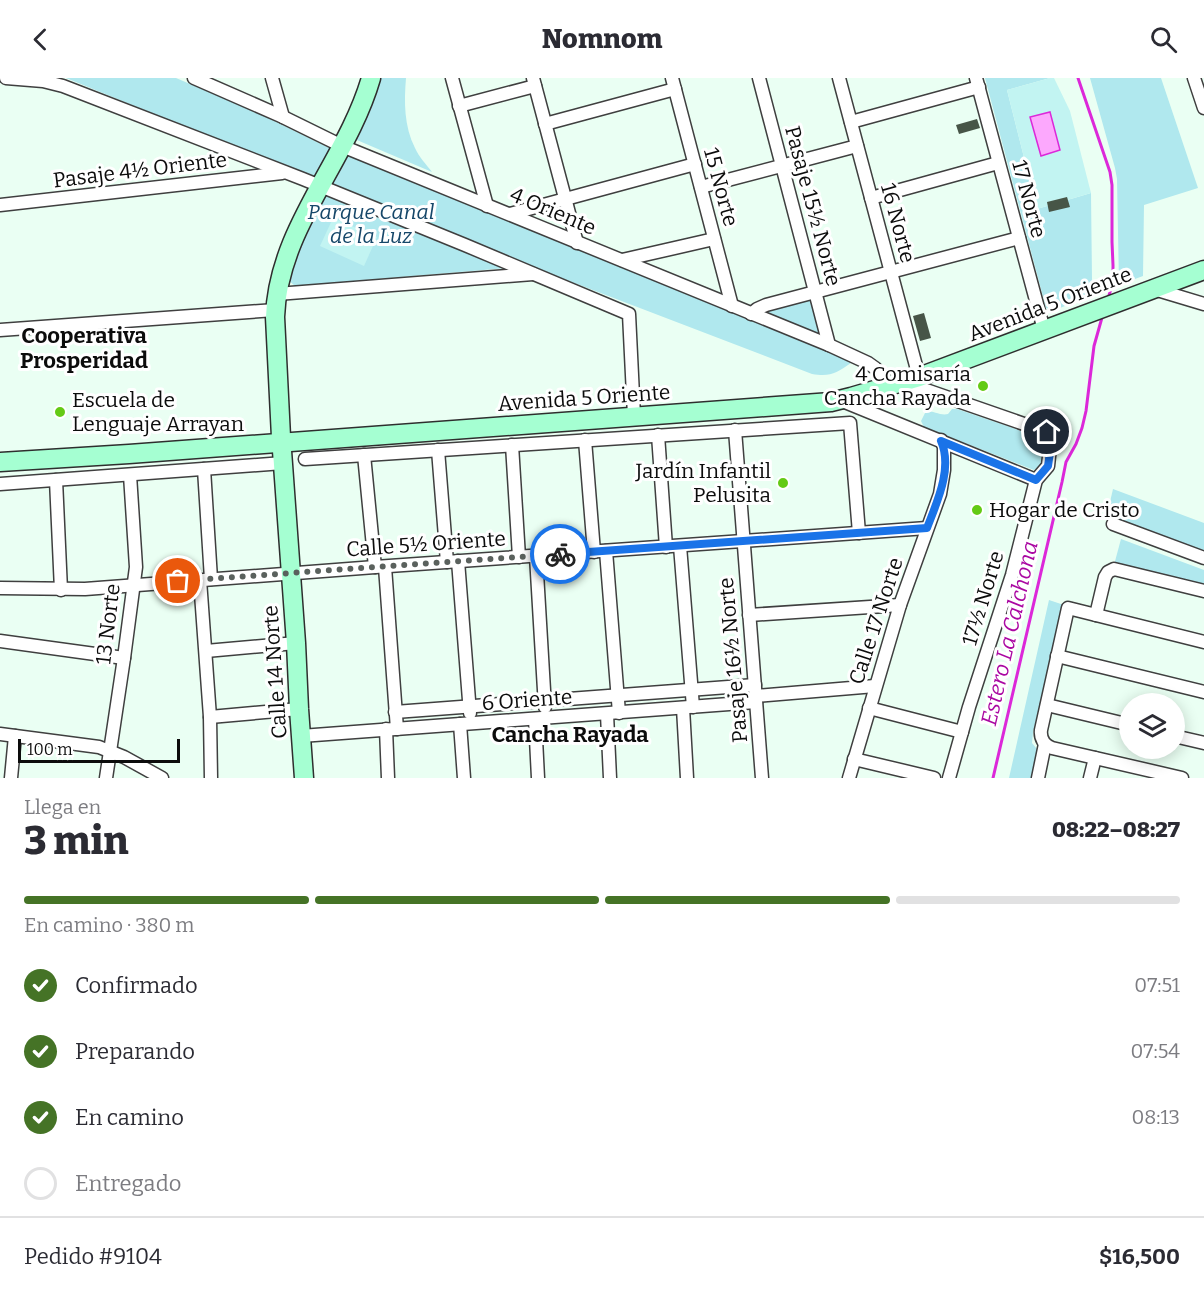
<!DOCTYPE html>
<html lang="es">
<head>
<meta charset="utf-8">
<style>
	:root { --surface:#fff; --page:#f2f2f3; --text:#2b2b33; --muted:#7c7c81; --line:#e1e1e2; --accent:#457326 }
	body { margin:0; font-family:Bitter,serif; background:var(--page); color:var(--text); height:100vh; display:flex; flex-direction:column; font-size:22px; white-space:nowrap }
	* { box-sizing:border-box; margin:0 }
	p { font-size:20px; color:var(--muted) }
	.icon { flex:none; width:33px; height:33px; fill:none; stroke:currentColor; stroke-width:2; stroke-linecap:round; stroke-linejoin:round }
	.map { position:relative; height:700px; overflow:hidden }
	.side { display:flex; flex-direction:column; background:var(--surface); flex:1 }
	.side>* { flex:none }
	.controls { position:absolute; left:1119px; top:615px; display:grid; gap:12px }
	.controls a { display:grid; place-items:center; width:66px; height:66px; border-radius:50%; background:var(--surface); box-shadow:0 3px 15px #0003; font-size:30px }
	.scale { position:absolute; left:18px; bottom:15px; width:162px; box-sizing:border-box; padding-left:6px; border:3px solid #0c0c0c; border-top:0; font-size:16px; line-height:21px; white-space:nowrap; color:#0c0c0c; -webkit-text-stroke:4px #fff; paint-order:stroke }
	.pin { position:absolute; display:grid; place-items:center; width:51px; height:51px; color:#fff; margin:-26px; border:3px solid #fff; border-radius:50%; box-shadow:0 2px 6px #0007 }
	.courier { position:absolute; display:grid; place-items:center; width:60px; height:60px; margin:-30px; border:4px solid #1a73e8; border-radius:50%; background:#fff; color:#222; box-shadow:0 2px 8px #0007 }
	.head em { font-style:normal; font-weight:800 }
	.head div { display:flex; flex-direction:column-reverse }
	.head { display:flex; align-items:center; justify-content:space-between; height:102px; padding:0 24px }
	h1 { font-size:39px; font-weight:800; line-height:45px }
	.bar { display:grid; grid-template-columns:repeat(4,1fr); gap:9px 6px; align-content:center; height:72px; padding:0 24px }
	.bar i { height:8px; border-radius:4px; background:var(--line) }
	.bar .current { background:var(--accent) }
	.bar p { grid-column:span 4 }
	.line { display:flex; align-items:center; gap:15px; padding:0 24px; border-top:2px solid var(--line) }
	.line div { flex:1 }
	ol { padding:0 24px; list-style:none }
	li { display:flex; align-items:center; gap:18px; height:66px }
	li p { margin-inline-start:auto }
	li .icon { padding:6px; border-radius:50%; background:var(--accent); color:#fff; stroke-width:4 }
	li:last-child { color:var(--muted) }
	li i { width:33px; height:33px; border:3px solid var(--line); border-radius:50% }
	header { display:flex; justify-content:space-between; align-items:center; height:78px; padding:0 24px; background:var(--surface); font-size:27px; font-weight:800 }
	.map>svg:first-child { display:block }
	.green { fill:#b0e8ee }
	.pitch { fill:#c2f4f2 }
	.water { fill:#fca8fd; stroke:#dc28d9; stroke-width:1.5 }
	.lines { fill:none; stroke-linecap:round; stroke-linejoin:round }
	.stream { stroke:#dc28d9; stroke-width:3 }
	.building { fill:#475547 }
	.street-casing { stroke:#3f3f3f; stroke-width:15 }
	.secondary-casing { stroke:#2e2e2e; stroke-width:21 }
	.street { stroke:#fff; stroke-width:12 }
	.secondary { stroke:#a5ffd2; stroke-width:18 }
	.done { stroke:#5a615d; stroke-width:6; stroke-dasharray:0 10.8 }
	.route { stroke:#1a73e8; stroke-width:8 }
	.poi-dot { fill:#64ca15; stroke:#fff; stroke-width:2 }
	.labels { text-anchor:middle; stroke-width:6; stroke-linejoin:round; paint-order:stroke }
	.street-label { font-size:21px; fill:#0c0c0c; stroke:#fff }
	.park-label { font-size:21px; font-style:italic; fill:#164769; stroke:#fff }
	.poi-label { font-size:21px; fill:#0c0c0c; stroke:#fff; text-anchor:end }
	.neighbourhood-label { font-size:22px; font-weight:bold; fill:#0c0c0c; stroke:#fff }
	.water-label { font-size:22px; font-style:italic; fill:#aa08a2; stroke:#fff }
</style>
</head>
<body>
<header><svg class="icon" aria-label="back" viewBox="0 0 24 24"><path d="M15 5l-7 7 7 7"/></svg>Nomnom<svg class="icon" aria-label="search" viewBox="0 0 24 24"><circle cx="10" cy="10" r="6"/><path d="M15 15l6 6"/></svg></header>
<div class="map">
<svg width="1204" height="700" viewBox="0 0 1204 700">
	<rect width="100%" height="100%" fill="#eafff3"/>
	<g class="green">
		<path d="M 66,0 L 176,0 L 260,36 L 325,68 L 848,281 L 851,285 C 836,295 831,299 812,296 L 530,188 L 295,208 L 287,201 L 293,179 L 330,108 Z"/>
		<path d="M 371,0 L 406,0 C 404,24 404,48 415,70 C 419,79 426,86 432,94 L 345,57 Z"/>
		<polygon points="985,0 1050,0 1007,12 1037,131 1091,115 1092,201 1091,218 1052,233 1046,230"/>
		<polygon points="1090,0 1161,0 1198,110 1144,127 1143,198 1119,207 1117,101 1115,90"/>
		<polygon points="811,219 822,260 764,236 764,232"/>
		<path d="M 952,331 L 957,331 L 1042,360 L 1045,365 L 1041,388 L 1034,392 L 924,349 L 921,343 L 926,333 C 934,333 941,338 948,336 Z"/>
		<polygon points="1113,411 1204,445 1204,473 1107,437"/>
		<polygon points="1121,461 1204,492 1204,509 1114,487"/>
		<polygon points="1049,522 1064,527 1033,654 1032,665 1037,671 1031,700 1009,700"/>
	</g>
	<g class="pitch">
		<polygon points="1050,0 1054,0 1070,33 1091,115 1037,131 1007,12"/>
		<polygon points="333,140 377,159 364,188 320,168"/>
	</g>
	<polygon class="water" points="1050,34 1060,72 1041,78 1030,39"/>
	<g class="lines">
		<g class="stream">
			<polyline points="1078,0 1110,94 1112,107 1112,164 1113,187 1113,203 1108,221"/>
			<polyline points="993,700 1062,404 1066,384 1076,366 1082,350 1086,333 1094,268 1103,236"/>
		</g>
	</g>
	<g class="building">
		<polygon points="977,41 980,50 959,56 956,47"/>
		<polygon points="1067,119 1070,129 1049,134 1047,124"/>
		<polygon points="924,235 931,260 920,263 913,238"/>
	</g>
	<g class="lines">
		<g class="street-casing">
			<g id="street">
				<polyline points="6,0 43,3 63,8 303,101 465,167 629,236 634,338"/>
				<polyline points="194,0 283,39 342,68 829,267 868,285 875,290 892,308"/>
				<polyline points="272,0 283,39"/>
				<polyline points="452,0 487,128"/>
				<polyline points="533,0 577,165"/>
				<polyline points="672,0 732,228"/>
				<polyline points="759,0 829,267"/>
				<polyline points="839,0 919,299"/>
				<polyline points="976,0 1044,252"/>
				<polyline points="1194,0 1204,30"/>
				<polyline points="459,28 535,8"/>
				<polyline points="851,44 979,9"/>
				<polyline points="545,46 675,11"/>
				<polyline points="701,109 857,68"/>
				<polyline points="871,120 998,85"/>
				<polyline points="0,127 282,95"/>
				<polyline points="510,136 695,86"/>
				<polyline points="622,182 714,161"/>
				<polyline points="1154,211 1204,226"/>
				<polyline points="277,216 533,196"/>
				<polyline points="751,236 757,231 766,227 1019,160"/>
				<polyline points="0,252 275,232"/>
				<polyline points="903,304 1047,354 1050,357 1051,360 1048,388 1036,402 1012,497 969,629 949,700"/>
				<polyline points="840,322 1036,402"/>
				<polyline points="735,352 762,700"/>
				<polyline points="658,357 666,469"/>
				<polyline points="585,362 594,474"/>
				<polyline points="512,367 519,479"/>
				<polyline points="438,372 447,484"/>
				<polyline points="364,377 375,489"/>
				<polyline points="305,381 850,345 859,455"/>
				<polyline points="204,391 211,501"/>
				<polyline points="56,402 61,512"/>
				<polyline points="0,406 283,385"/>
				<polyline points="1113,446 1204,480"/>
				<polyline points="680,468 693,629"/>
				<polyline points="606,473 619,635"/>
				<polyline points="536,478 545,629"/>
				<polyline points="458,483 470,635"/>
				<polyline points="385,489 397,651"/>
				<polyline points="200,502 210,639 211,700"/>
				<polyline points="0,510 85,511 375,489 927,450"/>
				<polyline points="749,537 900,527"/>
				<polyline points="1096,537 1105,499 1108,494 1114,491 1204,513"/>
				<polyline points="0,563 124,580"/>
				<polyline points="206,573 296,565"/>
				<polyline points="1057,578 1204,614"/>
				<polyline points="756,618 875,608"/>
				<polyline points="1047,627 1130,647"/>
				<polyline points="683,630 687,700"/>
				<polyline points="869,630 962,654"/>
				<polyline points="395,634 755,607"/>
				<polyline points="607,636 610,700"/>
				<polyline points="210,639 299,631"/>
				<polyline points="535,641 538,700"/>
				<polyline points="460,646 464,700"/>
				<polyline points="386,651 388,700"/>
				<polyline points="0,656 99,669 124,679 162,700"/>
				<polyline points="301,658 756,624"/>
				<polyline points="1174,658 1204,665"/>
				<polyline points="854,681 934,700"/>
				<polyline points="11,700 15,658"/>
				<polyline points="106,700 124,580 136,489 130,397"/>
				<polyline points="849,700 900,527 940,416 944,392 944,369 941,362"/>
				<polyline points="1038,700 1045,666"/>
				<polyline points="1090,700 1095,680"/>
				<path d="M 1182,700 L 1052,670 C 1044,667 1040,660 1041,652 L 1068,530 L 1204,564"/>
			</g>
		</g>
		<g class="secondary-casing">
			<g id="secondary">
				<polyline points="0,384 129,376 831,324 851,319 919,299 1204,192"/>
				<path d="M 304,700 L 299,631 L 296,565 L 281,359 L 275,239 C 278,150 347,83 371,0"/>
			</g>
		</g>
		<use href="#street" class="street"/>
		<use href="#secondary" class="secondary"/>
	</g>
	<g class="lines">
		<polyline class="done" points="178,503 560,476"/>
		<path class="route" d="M 560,476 L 927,450 C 937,424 953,390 941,363 L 1036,402 L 1048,388 L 1052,360 L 1050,357 L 1047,354"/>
	</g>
	<g class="poi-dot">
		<circle cx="983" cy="308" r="6"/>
		<circle cx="60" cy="334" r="6"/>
		<circle cx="783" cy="405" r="6"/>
		<circle cx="977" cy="432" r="6"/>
	</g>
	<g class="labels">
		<g class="street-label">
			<text transform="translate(140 92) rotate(-7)" y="7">Pasaje 4½ Oriente</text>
			<text transform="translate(721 109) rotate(75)" y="7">15 Norte</text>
			<text transform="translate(1029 121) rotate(75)" y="7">17 Norte</text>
			<text transform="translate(813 128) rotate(75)" y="7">Pasaje 15½ Norte</text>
			<text transform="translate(553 133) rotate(23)" y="7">4 Oriente</text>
			<text transform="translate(898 145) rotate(75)" y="7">16 Norte</text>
			<text transform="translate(1050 226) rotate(-21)" y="7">Avenida 5 Oriente</text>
			<text transform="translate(584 320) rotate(-4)" y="7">Avenida 5 Oriente</text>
			<text transform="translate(426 466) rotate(-4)" y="7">Calle 5½ Oriente</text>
			<text transform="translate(983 520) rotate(-73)" y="7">17½ Norte</text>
			<text transform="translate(876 543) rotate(-72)" y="7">Calle 17 Norte</text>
			<text transform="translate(108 546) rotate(-83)" y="7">13 Norte</text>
			<text transform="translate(733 582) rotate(-95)" y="7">Pasaje 16½ Norte</text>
			<text transform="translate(275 594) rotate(-94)" y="7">Calle 14 Norte</text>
			<text transform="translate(527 622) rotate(-4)" y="7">6 Oriente</text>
		</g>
		<g class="park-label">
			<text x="371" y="141">Parque Canal<tspan x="371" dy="24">de la Luz</tspan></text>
		</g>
		<g class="poi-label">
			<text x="971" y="303">4 Comisaría<tspan x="971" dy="24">Cancha Rayada</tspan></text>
			<text x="72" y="329" text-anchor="start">Escuela de<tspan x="72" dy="24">Lenguaje Arrayan</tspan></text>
			<text x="771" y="400">Jardín Infantil<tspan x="771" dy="24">Pelusita</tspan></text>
			<text x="989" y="439" text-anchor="start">Hogar de Cristo</text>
		</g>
		<g class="neighbourhood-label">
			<text x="84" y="265">Cooperativa<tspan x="84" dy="25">Prosperidad</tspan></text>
			<text x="570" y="664">Cancha Rayada</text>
		</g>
		<g class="water-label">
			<text transform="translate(1009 555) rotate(-77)" y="8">Estero La Calchona</text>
		</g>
	</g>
</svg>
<div class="controls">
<a><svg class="icon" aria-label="layers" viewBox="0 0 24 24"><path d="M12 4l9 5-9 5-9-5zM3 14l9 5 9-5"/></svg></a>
</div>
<div class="scale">100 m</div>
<div class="pin" style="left:178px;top:503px;background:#ea580c"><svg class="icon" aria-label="bag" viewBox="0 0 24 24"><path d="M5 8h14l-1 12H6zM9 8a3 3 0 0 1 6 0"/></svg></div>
<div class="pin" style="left:1047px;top:354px;background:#1f2937"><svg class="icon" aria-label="home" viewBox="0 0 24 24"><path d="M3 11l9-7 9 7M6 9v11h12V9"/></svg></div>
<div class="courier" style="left:560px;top:476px"><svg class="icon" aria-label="bike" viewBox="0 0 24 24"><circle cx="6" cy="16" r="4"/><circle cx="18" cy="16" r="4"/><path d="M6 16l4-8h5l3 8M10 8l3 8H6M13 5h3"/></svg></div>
</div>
<section class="side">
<div class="head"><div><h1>3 min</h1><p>Llega en</p></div><em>08:22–08:27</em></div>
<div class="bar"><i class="current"></i><i class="current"></i><i class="current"></i><i></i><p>En camino · 380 m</p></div>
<ol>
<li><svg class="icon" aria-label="check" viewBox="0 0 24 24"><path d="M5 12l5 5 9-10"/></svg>Confirmado<p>07:51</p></li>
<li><svg class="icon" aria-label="check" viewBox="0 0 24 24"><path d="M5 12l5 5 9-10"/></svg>Preparando<p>07:54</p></li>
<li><svg class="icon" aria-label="check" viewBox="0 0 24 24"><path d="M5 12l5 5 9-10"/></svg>En camino<p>08:13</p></li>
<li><i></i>Entregado</li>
</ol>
<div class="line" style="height:78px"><div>Pedido #9104</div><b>$16,500</b></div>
</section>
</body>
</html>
